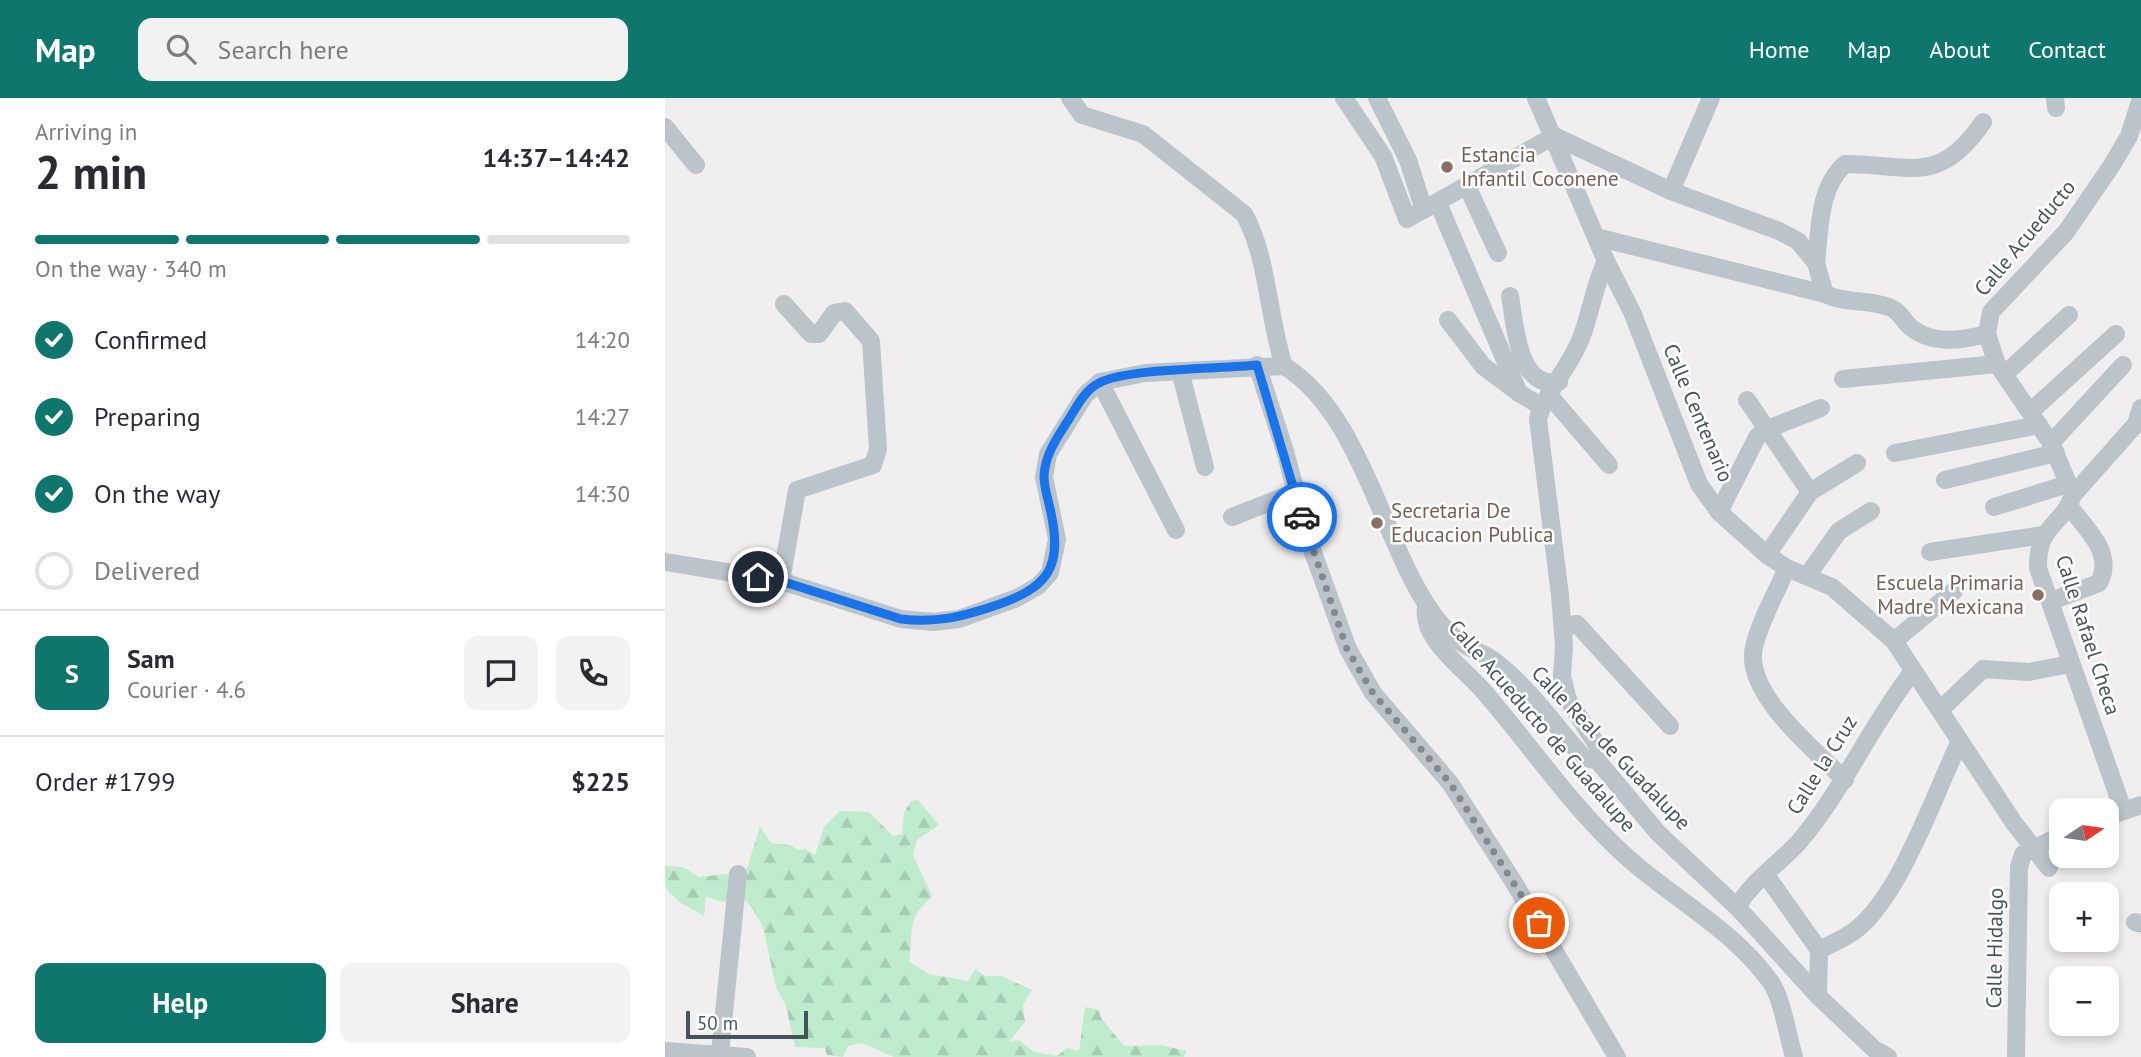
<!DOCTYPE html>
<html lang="en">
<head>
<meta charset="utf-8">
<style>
	:root { --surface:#fff; --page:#f2f2f3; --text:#2b2b33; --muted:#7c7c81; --line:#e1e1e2; --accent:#0f766e }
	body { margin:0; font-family:"PT Sans",sans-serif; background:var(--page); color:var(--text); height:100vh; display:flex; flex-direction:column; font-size:26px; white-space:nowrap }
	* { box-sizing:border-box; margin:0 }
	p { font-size:23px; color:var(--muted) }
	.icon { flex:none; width:38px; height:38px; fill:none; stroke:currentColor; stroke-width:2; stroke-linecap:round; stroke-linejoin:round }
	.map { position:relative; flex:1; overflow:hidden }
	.panel { display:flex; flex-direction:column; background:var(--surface); width:665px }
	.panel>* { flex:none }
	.needle { width:46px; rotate:77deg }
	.controls { position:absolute; left:1384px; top:700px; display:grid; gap:14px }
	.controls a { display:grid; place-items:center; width:70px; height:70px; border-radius:14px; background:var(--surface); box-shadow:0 4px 10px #0003; font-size:35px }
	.scale { position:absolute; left:21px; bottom:18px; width:122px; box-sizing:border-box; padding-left:7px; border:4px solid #47535b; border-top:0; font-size:19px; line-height:24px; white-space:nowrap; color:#47535b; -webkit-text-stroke:5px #fff; paint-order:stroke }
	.pin { position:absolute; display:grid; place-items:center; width:60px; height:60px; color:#fff; margin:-30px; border:4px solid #fff; border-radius:50%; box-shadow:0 2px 7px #0007 }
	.courier { position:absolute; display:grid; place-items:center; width:70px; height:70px; margin:-35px; border:5px solid #1a73e8; border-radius:50%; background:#fff; color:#222; box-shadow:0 2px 9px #0007 }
	.overview em { font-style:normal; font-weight:800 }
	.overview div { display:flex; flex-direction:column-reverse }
	.overview { display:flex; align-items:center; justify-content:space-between; height:119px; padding:0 35px }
	h1 { font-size:46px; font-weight:800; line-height:52px }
	.bar { display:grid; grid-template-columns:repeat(4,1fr); gap:10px 7px; align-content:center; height:84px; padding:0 35px }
	.bar i { height:9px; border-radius:5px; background:var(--line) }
	.bar .on { background:var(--accent) }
	.bar p { grid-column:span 4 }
	.line { display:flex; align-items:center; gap:18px; padding:0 35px; border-top:2px solid var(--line) }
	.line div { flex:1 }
	.round { display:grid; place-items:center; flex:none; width:74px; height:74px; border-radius:14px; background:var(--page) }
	ol { padding:0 35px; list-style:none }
	li { display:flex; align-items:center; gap:21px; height:77px }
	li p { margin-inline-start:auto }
	li .icon { padding:7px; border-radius:50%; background:var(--accent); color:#fff; stroke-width:4 }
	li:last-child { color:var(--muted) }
	li i { width:38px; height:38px; border:4px solid var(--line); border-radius:50% }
	.button { display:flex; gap:14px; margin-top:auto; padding:14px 35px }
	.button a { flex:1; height:80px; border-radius:14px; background:var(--accent); color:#fff; font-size:28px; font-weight:800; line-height:80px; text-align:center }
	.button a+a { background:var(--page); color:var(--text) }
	header { display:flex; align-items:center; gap:42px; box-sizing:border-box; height:98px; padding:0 35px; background:var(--accent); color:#fff }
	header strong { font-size:33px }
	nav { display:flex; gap:38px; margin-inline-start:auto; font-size:24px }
	.search { width:490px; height:63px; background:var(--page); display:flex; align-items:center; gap:18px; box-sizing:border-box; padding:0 24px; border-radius:14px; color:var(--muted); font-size:26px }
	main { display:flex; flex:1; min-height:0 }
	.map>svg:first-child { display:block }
	.forest { fill:url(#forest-firs) }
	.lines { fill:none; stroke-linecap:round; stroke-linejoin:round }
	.street { stroke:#bbc4cb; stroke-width:18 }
	.done { stroke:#82898f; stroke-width:7; stroke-dasharray:0 12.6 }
	.route { stroke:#1a73e8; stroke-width:9 }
	.education-dot { fill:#8d6e63; stroke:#fff; stroke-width:2.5 }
	.labels { text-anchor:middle; stroke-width:5; stroke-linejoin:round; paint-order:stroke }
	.education-label { font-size:21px; fill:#785e54; stroke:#fff; text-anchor:start }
	.street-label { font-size:21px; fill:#47535b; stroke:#fff }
</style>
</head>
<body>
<header>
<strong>Map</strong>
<div class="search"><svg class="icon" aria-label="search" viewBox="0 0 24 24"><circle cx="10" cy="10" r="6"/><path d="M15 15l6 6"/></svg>Search here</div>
<nav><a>Home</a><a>Map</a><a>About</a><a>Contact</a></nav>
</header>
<main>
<section class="panel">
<div class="overview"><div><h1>2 min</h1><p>Arriving in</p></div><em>14:37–14:42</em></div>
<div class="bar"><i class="on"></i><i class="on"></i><i class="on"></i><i></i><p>On the way · 340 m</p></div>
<ol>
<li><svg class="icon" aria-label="check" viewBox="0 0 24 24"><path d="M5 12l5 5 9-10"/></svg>Confirmed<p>14:20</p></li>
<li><svg class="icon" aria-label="check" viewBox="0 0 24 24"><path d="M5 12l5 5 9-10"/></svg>Preparing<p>14:27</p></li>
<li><svg class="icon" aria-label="check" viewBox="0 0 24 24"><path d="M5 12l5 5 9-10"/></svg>On the way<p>14:30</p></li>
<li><i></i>Delivered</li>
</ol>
<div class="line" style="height:126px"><b class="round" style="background:var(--accent);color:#fff">S</b><div><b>Sam</b><p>Courier · 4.6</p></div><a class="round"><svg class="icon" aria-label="chat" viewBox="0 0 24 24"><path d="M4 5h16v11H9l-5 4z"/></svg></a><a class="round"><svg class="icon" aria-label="phone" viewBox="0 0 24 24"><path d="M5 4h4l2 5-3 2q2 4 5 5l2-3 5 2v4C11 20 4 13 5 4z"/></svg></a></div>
<div class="line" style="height:91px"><div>Order #1799</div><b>$225</b></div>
<div class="button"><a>Help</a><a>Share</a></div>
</section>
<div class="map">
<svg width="1476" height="959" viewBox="0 0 1476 959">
	<defs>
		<pattern id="forest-firs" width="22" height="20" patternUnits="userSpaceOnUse" patternTransform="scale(1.75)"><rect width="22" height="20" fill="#bfeccd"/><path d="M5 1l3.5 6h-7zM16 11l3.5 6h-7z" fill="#a6ccb2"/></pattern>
	</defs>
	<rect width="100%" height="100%" fill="#f1eeef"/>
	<path class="forest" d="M 253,702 L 274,727 L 252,742 L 248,757 L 267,798 C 263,804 256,808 252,815 C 244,828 247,847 244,864 L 264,876 L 303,883 L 310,871 L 320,878 L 336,878 L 367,892 L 358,907 L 360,924 L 344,944 L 354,942 L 369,954 L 392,958 L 402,950 L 414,953 L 420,909 L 434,912 L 436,920 L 459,948 L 495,947 L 521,953 L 519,959 L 229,959 L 197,945 L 183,948 L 178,959 L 162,957 L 160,950 L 130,949 L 121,908 L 111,889 L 98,829 L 86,808 L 71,793 L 67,806 L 41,799 L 39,818 L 14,804 L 0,789 L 0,768 L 18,769 L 34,779 L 81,774 L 95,728 L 106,745 L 125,747 L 133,752 L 140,751 L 150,757 L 159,729 L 175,713 L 204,714 L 228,738 L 237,736 L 239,715 L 246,703 Z"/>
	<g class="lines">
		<g class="street">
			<path d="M 405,0 L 417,17 L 478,36 L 579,116 C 603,158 603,220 619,268"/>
			<polyline points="679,0 718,58 742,121 889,38 1006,93 1114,133 1133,143 1151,165 1160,196"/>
			<polyline points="712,0 743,62 759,112"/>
			<polyline points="871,0 941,163 967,214 1034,386 1054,414 1102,457 1122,470 1167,489 1229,543 1349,725 1384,770"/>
			<polyline points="1390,0 1391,10"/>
			<polyline points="0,29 31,67"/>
			<polyline points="802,88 833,155"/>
			<polyline points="1006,93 1046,0"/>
			<polyline points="773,105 854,295 877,309"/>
			<path d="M 931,139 L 1160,196 C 1181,206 1203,201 1224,209 C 1236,213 1238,224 1248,231 C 1270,247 1298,242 1322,236"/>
			<path d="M 1151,165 C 1155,132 1153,90 1180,66 C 1244,66 1274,89 1318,24"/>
			<path d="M 845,198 C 850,224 852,292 894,284"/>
			<polyline points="783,222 818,268 854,295"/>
			<polyline points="592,267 620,353 645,446 683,551 708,595 785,685 848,783 952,959"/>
			<polyline points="515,273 540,369"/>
			<polyline points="1340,276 1404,217"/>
			<polyline points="1178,281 1332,266"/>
			<polyline points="435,284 511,432"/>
			<polyline points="884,297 944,367"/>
			<polyline points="1082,302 1145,394"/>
			<polyline points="1365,314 1451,236"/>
			<polyline points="1386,345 1458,267"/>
			<polyline points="1230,355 1374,327"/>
			<polyline points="1280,382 1391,355"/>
			<polyline points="1408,397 1471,326 1476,310"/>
			<polyline points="1329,409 1403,386"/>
			<polyline points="1054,414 1092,339 1100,332 1156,310"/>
			<polyline points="567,419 631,394"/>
			<polyline points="1265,454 1378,437"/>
			<polyline points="1102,457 1145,394 1192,365"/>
			<path d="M 0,464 L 116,483 L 236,521 L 268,524 L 294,521 L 352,500 L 373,488 L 385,475 L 392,441 L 379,379 L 383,356 L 420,297 L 435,284 L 480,275 L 619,268 C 687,309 713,418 749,485 C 762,509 777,533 800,547 C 810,553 823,557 832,565 C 865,591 891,629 919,660 L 932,662 L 993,735 L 1073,810 L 1153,898 L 1209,951 L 1223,959"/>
			<path d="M 1122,470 C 1111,495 1095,523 1089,549 C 1078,595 1151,653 1180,682"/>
			<polyline points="1142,478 1174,433 1206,413"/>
			<polyline points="116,483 132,392 208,367 213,351 206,243 180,213 169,215 154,236 146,236 119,206"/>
			<path d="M 1386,503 L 1434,485 C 1450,455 1421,431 1404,408"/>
			<path d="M 761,510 C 759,522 764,533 772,544 C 787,565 810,581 826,602 C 866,649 902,701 946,744 C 996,795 1063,825 1105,883 C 1117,899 1123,939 1129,959"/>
			<polyline points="898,534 905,527 912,526 1005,628"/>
			<polyline points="1229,543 1289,493"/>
			<polyline points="1275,612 1318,571 1364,574 1405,566"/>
			<path d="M 932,662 L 934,650 L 903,602 L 897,578 L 899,548 L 895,497 L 873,321 C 881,293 905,269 916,240 C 926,215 929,188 941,163"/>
			<path d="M 1458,712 L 1373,470 C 1372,426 1397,429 1408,397 L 1386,345 L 1332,266 L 1322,236 L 1326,214 L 1401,134 L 1447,67 L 1464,38 L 1476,0"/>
			<polyline points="1442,719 1476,707"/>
			<polyline points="1101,777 1154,852 1153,898"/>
			<path d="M 1073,810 C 1078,791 1118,762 1134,744 C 1179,691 1205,628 1248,573"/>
			<polyline points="1470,824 1476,826"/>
			<path d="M 1154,852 C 1166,846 1181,840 1192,831 C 1237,794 1269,697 1295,643"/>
			<polyline points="0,953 82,959"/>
			<polyline points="55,955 73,776"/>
			<polyline points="1351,959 1354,769 1358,756 1396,737"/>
		</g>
	</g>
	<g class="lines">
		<polyline class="done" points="637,419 682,551 708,595 785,685 874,825"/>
		<path class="route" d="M 93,479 L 116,483 L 236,521 C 272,525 296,519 329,508 C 382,490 398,471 386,415 C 384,404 379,390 379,379 C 379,358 393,338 404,321 C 412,308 420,292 434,285 C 461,270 556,271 592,267 L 637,419"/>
	</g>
	<g class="education-dot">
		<circle cx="782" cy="69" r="7"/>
		<circle cx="712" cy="425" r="7"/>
		<circle cx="1373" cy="497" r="7"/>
	</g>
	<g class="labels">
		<g class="education-label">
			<text x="796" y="64">Estancia<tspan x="796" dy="24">Infantil Coconene</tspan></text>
			<text x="726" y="420">Secretaria De<tspan x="726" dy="24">Educacion Publica</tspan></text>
			<text x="1359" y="492" text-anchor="end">Escuela Primaria<tspan x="1359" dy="24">Madre Mexicana</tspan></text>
		</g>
		<g class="street-label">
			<text transform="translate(1360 140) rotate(-50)" y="7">Calle Acueducto</text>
			<text transform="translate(1033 315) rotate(67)" y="7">Calle Centenario</text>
			<text transform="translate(1423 537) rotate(72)" y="7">Calle Rafael Checa</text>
			<text transform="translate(877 628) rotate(49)" y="7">Calle Acueducto de Guadalupe</text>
			<text transform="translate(946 650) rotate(46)" y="7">Calle Real de Guadalupe</text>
			<text transform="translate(1157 667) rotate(-58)" y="7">Calle la Cruz</text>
			<text transform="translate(1330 850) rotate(-89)" y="7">Calle Hidalgo</text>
		</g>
	</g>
</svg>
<div class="controls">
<a><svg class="needle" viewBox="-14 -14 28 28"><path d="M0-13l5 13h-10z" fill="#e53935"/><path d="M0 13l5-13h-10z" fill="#7c7c81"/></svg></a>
<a>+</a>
<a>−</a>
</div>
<div class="scale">50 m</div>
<div class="pin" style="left:874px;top:825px;background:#ea580c"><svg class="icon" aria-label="bag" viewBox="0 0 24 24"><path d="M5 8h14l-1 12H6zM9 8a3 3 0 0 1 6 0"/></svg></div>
<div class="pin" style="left:93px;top:479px;background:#1f2937"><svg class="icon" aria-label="home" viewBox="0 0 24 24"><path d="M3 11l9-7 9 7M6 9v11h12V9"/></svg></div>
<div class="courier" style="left:637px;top:419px"><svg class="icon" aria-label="car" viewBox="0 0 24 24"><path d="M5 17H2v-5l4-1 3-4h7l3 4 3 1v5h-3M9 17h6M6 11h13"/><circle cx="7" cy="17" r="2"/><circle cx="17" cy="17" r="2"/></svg></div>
</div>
</main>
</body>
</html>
